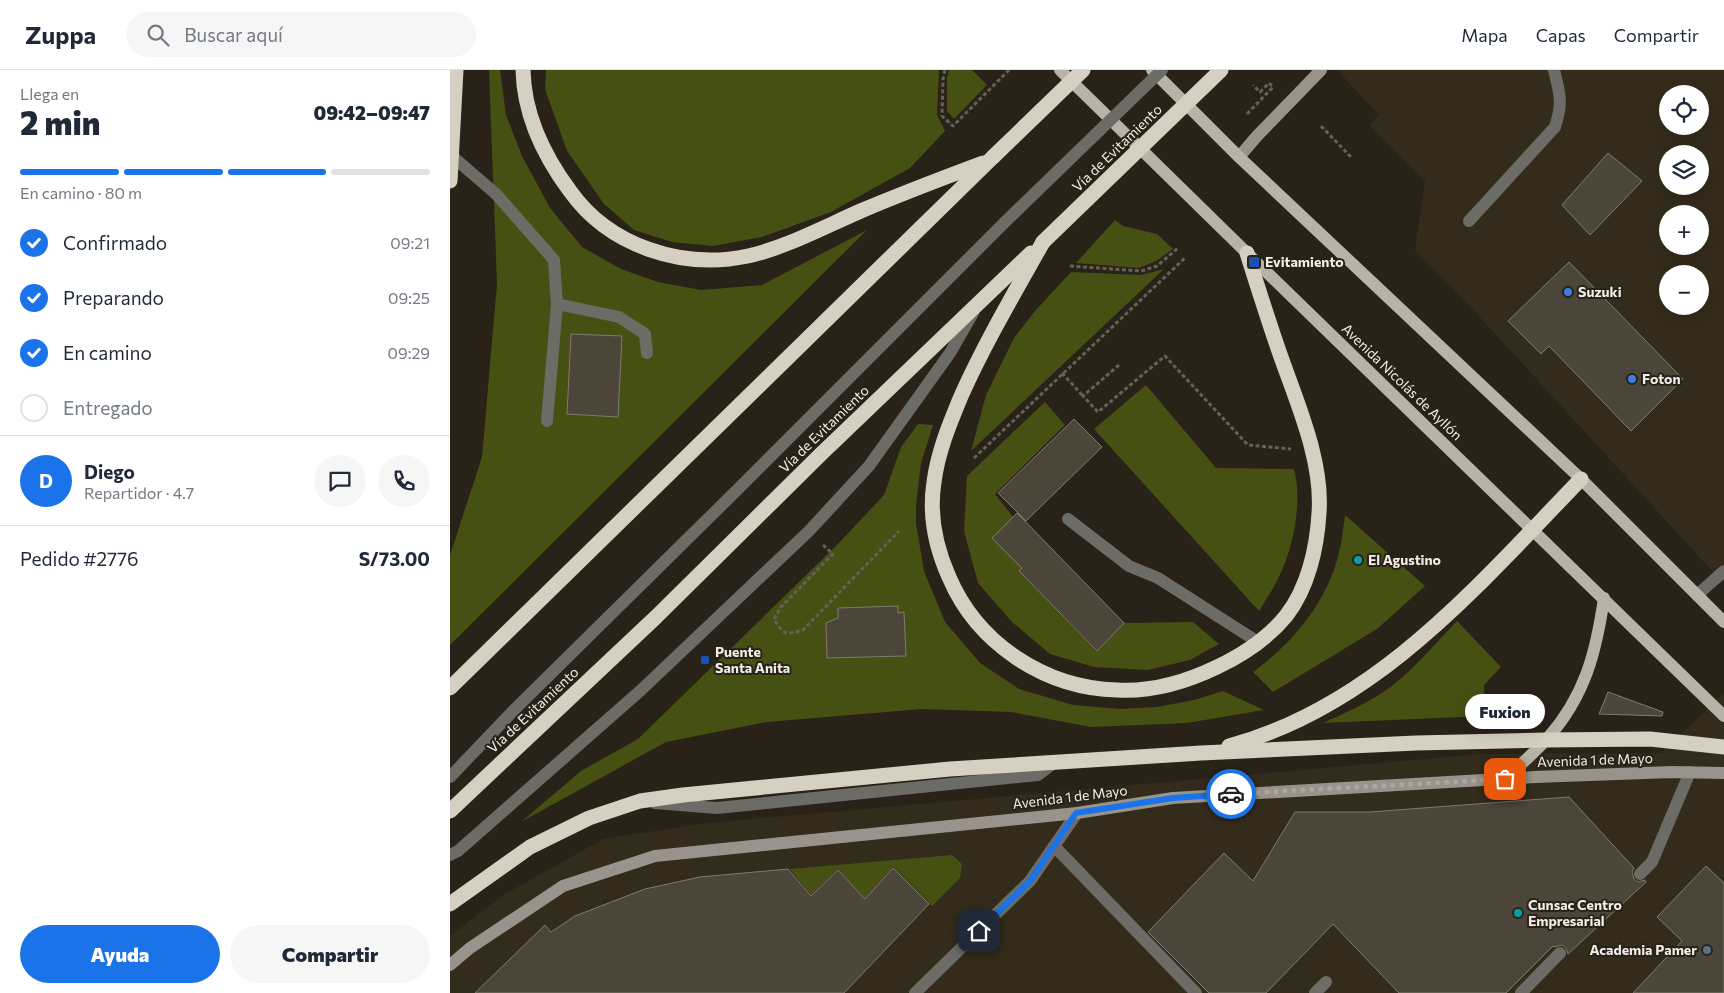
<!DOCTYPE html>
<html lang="es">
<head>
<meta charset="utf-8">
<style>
	:root { --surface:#fff; --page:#f6f6f7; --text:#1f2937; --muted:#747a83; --line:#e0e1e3; --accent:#1a73e8 }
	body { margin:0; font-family:Commissioner,sans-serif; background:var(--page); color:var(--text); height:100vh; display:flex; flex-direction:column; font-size:19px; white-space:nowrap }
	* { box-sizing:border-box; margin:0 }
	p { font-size:16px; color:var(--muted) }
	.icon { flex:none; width:28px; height:28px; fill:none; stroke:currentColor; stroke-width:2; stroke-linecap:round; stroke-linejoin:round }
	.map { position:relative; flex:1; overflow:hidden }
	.drawer { display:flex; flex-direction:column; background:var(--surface); width:450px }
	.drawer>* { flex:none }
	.tools { position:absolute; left:1209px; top:15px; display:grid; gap:10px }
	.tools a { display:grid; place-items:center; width:50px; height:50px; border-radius:50%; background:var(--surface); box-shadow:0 5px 20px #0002; font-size:25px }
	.pin { position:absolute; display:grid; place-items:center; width:42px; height:42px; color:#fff; margin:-21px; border-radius:10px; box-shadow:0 2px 8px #0006 }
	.courier { position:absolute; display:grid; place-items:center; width:50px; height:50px; margin:-25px; border:4px solid #1a73e8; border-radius:50%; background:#fff; color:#222; box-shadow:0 1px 6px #0007 }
	.bubble { position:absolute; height:35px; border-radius:18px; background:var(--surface); box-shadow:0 5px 20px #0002; font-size:16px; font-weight:800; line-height:35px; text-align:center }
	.overview em { font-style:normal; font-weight:800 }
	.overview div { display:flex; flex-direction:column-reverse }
	.overview { display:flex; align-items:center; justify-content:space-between; height:85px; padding:0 20px }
	h1 { font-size:32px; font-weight:800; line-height:38px }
	.bar { display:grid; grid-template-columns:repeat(4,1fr); gap:8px 5px; align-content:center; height:60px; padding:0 20px }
	.bar i { height:6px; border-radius:4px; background:var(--line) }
	.bar .on { background:var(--accent) }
	.bar p { grid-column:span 4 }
	.line { display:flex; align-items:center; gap:12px; padding:0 20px; border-top:1px solid var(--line) }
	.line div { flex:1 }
	.round { display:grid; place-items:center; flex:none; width:52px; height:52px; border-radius:26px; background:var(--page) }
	ol { padding:0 20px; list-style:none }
	li { display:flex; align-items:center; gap:15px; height:55px }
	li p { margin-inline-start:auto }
	li .icon { padding:5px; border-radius:50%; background:var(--accent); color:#fff; stroke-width:4 }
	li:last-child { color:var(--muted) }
	li i { width:28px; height:28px; border:2px solid var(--line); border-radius:50% }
	.button { display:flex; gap:10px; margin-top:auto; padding:10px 20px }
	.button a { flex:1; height:58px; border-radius:30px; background:var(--accent); color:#fff; font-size:20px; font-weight:800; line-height:58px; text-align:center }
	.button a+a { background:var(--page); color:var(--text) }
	header { display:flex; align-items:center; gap:30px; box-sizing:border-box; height:70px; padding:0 25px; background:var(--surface); border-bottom:1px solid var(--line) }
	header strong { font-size:24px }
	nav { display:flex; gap:28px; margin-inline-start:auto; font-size:18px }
	.search { width:350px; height:45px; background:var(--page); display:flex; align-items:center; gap:12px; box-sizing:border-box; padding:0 18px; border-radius:28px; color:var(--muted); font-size:19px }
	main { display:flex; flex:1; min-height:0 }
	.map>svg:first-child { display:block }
	.built { fill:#332b1b; fill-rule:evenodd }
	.green { fill:#465012 }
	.building { fill:#4b453a; stroke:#817b6f }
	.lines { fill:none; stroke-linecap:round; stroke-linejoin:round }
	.path { stroke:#666157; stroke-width:3; stroke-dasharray:4 2.5; stroke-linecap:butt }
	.lane { stroke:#6d6b65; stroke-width:12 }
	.street { stroke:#6d6b65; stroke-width:12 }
	.secondary { stroke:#98938b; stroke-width:12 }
	.primary { stroke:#b8b3a8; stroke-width:12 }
	.highway { stroke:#d6d0c2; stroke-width:15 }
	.lane-bridge { stroke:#6d6b65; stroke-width:12 }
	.highway-bridge { stroke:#d6d0c2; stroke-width:15 }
	.done { stroke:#aca79f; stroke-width:5; stroke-dasharray:0 9 }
	.route { stroke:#1a73e8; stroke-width:6 }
	.transit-dot { fill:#1a4fb4; stroke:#282218; stroke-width:2 }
	.shop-dot { fill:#3f7fe0; stroke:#282218; stroke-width:2 }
	.culture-dot { fill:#0f9aa8; stroke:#282218; stroke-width:2 }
	.service-dot { fill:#5c6f8a; stroke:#282218; stroke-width:2 }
	.labels { text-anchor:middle; stroke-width:4; stroke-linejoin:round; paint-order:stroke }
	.street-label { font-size:14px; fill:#f3efe8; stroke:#282218 }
	.poi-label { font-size:14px; font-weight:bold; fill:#f3efe8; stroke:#282218; text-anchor:start }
</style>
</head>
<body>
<header>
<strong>Zuppa</strong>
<div class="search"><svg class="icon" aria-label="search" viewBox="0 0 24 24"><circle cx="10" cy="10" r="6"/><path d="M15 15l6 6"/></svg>Buscar aquí</div>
<nav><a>Mapa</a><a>Capas</a><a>Compartir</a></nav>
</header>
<main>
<section class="drawer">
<div class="overview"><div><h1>2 min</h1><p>Llega en</p></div><em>09:42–09:47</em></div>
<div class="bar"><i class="on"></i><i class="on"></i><i class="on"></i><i></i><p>En camino · 80 m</p></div>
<ol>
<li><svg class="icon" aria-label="check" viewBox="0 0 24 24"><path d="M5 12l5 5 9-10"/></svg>Confirmado<p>09:21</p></li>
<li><svg class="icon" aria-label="check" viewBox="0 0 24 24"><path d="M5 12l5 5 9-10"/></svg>Preparando<p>09:25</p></li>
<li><svg class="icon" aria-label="check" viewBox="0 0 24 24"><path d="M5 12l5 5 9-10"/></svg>En camino<p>09:29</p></li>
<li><i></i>Entregado</li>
</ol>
<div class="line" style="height:90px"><b class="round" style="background:var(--accent);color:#fff">D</b><div><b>Diego</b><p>Repartidor · 4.7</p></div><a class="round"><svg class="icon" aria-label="chat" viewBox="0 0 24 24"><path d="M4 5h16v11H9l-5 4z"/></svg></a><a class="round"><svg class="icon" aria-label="phone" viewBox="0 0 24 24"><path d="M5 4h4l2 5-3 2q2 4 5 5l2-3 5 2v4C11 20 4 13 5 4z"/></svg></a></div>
<div class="line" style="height:65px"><div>Pedido #2776</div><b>S/73.00</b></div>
<div class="button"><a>Ayuda</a><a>Compartir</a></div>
</section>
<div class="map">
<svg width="1274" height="923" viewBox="0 0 1274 923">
	<rect width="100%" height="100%" fill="#282218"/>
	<g class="built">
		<path d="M 887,0 L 1274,0 L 1274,514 L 1002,217 L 965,180 L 975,111 L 919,55 L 929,45 ZM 1218,24 L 1250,24 L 1250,56 L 1218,56 ZM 1218,84 L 1250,84 L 1250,116 L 1218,116 ZM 1218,144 L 1250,144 L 1250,176 L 1218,176 ZM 1218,204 L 1250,204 L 1250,236 L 1218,236 Z"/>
		<polygon points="1274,623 1274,923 0,923 0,866 55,824 153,769 256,753 1030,684 1211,683"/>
	</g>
	<g class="green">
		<polygon points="39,0 50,0 56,45 72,86 100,138 132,177 171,199 208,212 251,220 312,215 417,160 0,575 0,485 32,387 47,214"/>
		<polygon points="96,0 489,0 487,45 495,61 460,98 381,142 312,167 263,176 222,172 184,160 154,134 117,81 95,19"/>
		<polygon points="499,0 522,0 537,15 504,49 497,41 497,7"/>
		<polygon points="665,150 673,156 707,164 723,179 706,191 689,198 626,193"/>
		<polygon points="714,199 521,381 536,325 564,268 585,241 621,202 691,205"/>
		<path d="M 696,315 L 766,398 L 844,399 C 853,433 843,480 827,511 C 822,521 815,531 809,541 L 644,359 Z"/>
		<polygon points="595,332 615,355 545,424 563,447 572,498 569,501 646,581 674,553 743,552 769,574 740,590 698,600 644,597 600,584 562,552 528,513 514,461 517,406"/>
		<polygon points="468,354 483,355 471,393 466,435 466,453 474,501 495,552 530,593 569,619 623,635 671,639 707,637 744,630 773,621 814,640 737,653 641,657 561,642 472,639 317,652 216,672 71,752 131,701 188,669 387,475 434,425 451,377"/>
		<path d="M 895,445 L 975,516 L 927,559 L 823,622 L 803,602 C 843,573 877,532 889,483 C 892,471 893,458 895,445 Z"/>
		<path d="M 1007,551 L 1051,597 L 1034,615 L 1035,646 L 873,653 C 893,644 913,635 932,623 C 959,605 984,575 1007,551 Z"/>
		<polygon points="502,785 512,794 510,808 482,836 443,797 415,829 388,799 361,825 340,799"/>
	</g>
	<g class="building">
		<polygon points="1158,83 1192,111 1140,165 1112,135"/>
		<polygon points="1119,192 1233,309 1181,361 1099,276 1091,284 1058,251"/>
		<polygon points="121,264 172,266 168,347 117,344"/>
		<polygon points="624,349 652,377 576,451 548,423"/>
		<polygon points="567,443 674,553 647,581 569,501 572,498 542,468"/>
		<polygon points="448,536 448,543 454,542 456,586 377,588 376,553 388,548 388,538"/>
		<polygon points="1158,622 1213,642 1212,646 1149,644"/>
		<polygon points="1119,727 1184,798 1182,802 1184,809 1188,812 1195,810 1196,812 1118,884 1116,878 1112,875 1104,877 1103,876 1056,923 949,923 883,854 816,923 759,923 698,862 774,783 803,811 845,742 920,742"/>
		<polygon points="1256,796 1274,813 1274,923 1183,923 1232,871 1207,847"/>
		<polygon points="443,798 479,834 394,923 25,923 95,855 101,862 125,846 195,819 250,807 338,799 361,826 388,800 415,829"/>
	</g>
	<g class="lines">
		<g class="path">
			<polyline points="495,0 493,9 492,46 503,56 559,0"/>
			<polyline points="797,44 823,17 819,13 810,22 803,15"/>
			<polyline points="871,56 902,88"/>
			<polyline points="620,196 691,201 707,196 728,178"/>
			<polyline points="669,295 633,326 648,342 715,286 798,375 841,379"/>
			<polyline points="612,303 633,326"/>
			<polyline points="524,388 736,187"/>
			<path d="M 373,475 L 383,484 L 331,537 L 324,549 C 333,565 336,565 353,560 L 449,461"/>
		</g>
		<g class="lane">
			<polyline points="2,86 46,124 104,190 107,234 97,351"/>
			<path d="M 1019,151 L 1105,57 C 1113,33 1110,24 1104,0"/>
			<polyline points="107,234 169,247 195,264 197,283"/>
			<polyline points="618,449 679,496 708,508 808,572"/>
			<polyline points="1247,525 1274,501"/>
			<polyline points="0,707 65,639 287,420 555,152"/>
			<polyline points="205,733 267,738 588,705 605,692"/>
			<polyline points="604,776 746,923"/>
			<polyline points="0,785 8,781 190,621 359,461 419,396 500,283 523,243"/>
			<polyline points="1190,804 1202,792 1240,702"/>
			<polyline points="865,923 876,912"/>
			<polyline points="1071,923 1110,883"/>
		</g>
		<polyline class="street" points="465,923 580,811 627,743"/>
		<g class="secondary">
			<polyline points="789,87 807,66 871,0"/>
			<polyline points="0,895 20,878 113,816 205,786 627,743 723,728 1085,707 1222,702 1274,703"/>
		</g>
		<g class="primary">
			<polyline points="610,0 797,183 1274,646"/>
			<polyline points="702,0 789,87 1131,409 1274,552"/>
			<path d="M 1055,709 C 1069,696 1084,683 1097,669 C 1135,626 1146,583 1154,528"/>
		</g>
		<g class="highway">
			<path d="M 73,0 C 74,45 94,86 120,121 C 159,176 232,200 298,186 C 335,178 378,155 413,140 C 453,123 493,108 533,93"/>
			<polyline points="0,111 6,0"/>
			<path d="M 593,172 C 565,222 536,271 512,324 C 500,353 488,381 484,412 C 479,444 486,478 499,507 C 527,573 594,618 667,620 C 701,622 736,612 767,597 C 792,585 818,568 836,546 C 858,518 867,478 869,443 C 873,392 848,335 831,287 C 819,253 808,218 797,183"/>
			<polyline points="0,618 543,87"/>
			<path d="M 779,676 C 927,636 1028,515 1131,409"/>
			<polyline points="0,741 206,547 370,385 581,183"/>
			<polyline points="0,834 80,777 139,748 190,731 233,725 500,699 751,683 966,673 1096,670 1200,669 1274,677"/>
		</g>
		<polyline class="lane-bridge" points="555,152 712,0"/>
		<g class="highway-bridge">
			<polyline points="543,87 633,0"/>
			<polyline points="593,172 771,0"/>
		</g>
	</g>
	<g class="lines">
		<polyline class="done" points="781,724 1055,709"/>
		<polyline class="route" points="529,861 580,811 626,743 723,728 781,724"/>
	</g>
	<g class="transit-dot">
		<rect x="798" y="186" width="12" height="12" rx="2.5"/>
		<rect x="250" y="585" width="10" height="10" rx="2.5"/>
	</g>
	<g class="shop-dot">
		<circle cx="1118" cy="222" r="5"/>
		<circle cx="1182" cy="309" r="5"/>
	</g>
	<g class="culture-dot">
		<circle cx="908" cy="490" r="5"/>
		<circle cx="1068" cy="843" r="5"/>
	</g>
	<circle class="service-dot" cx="1257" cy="880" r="5"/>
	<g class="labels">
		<g class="street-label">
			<text transform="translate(667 78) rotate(-44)" y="5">Vía de Evitamiento</text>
			<text transform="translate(952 312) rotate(44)" y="5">Avenida Nicolás de Ayllón</text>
			<text transform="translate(374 359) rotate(-44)" y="5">Vía de Evitamiento</text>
			<text transform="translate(83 640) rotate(-43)" y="5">Vía de Evitamiento</text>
			<text transform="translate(1145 690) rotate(-2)" y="5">Avenida 1 de Mayo</text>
			<text transform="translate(620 727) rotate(-7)" y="5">Avenida 1 de Mayo</text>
		</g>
		<g class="poi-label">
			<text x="815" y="197">Evitamiento</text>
			<text x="1128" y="227">Suzuki</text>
			<text x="1192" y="314">Foton</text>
			<text x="918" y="495">El Agustino</text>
			<text x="265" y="587">Puente<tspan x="265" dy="16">Santa Anita</tspan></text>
			<text x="1078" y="840">Cunsac Centro<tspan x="1078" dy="16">Empresarial</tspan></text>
			<text x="1247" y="885" text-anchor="end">Academia Pamer</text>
		</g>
	</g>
</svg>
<div class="tools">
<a><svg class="icon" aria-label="locate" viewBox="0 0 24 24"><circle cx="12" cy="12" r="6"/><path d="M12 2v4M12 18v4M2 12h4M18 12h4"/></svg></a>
<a><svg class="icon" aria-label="layers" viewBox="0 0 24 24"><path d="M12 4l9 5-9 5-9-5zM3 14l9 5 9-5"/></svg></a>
<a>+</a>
<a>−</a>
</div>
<div class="pin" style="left:1055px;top:709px;background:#ea580c"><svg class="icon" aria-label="bag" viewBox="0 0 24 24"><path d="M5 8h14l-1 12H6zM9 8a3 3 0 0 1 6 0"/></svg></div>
<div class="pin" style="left:529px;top:861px;background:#1f2937"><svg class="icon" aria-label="home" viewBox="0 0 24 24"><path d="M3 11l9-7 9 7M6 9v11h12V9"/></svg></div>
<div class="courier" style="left:781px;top:724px"><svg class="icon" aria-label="car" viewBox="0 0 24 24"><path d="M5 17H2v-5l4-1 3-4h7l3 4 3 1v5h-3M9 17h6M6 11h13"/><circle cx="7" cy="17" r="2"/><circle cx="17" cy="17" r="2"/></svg></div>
<div class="bubble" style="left:1015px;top:624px;width:80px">Fuxion</div>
</div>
</main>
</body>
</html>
